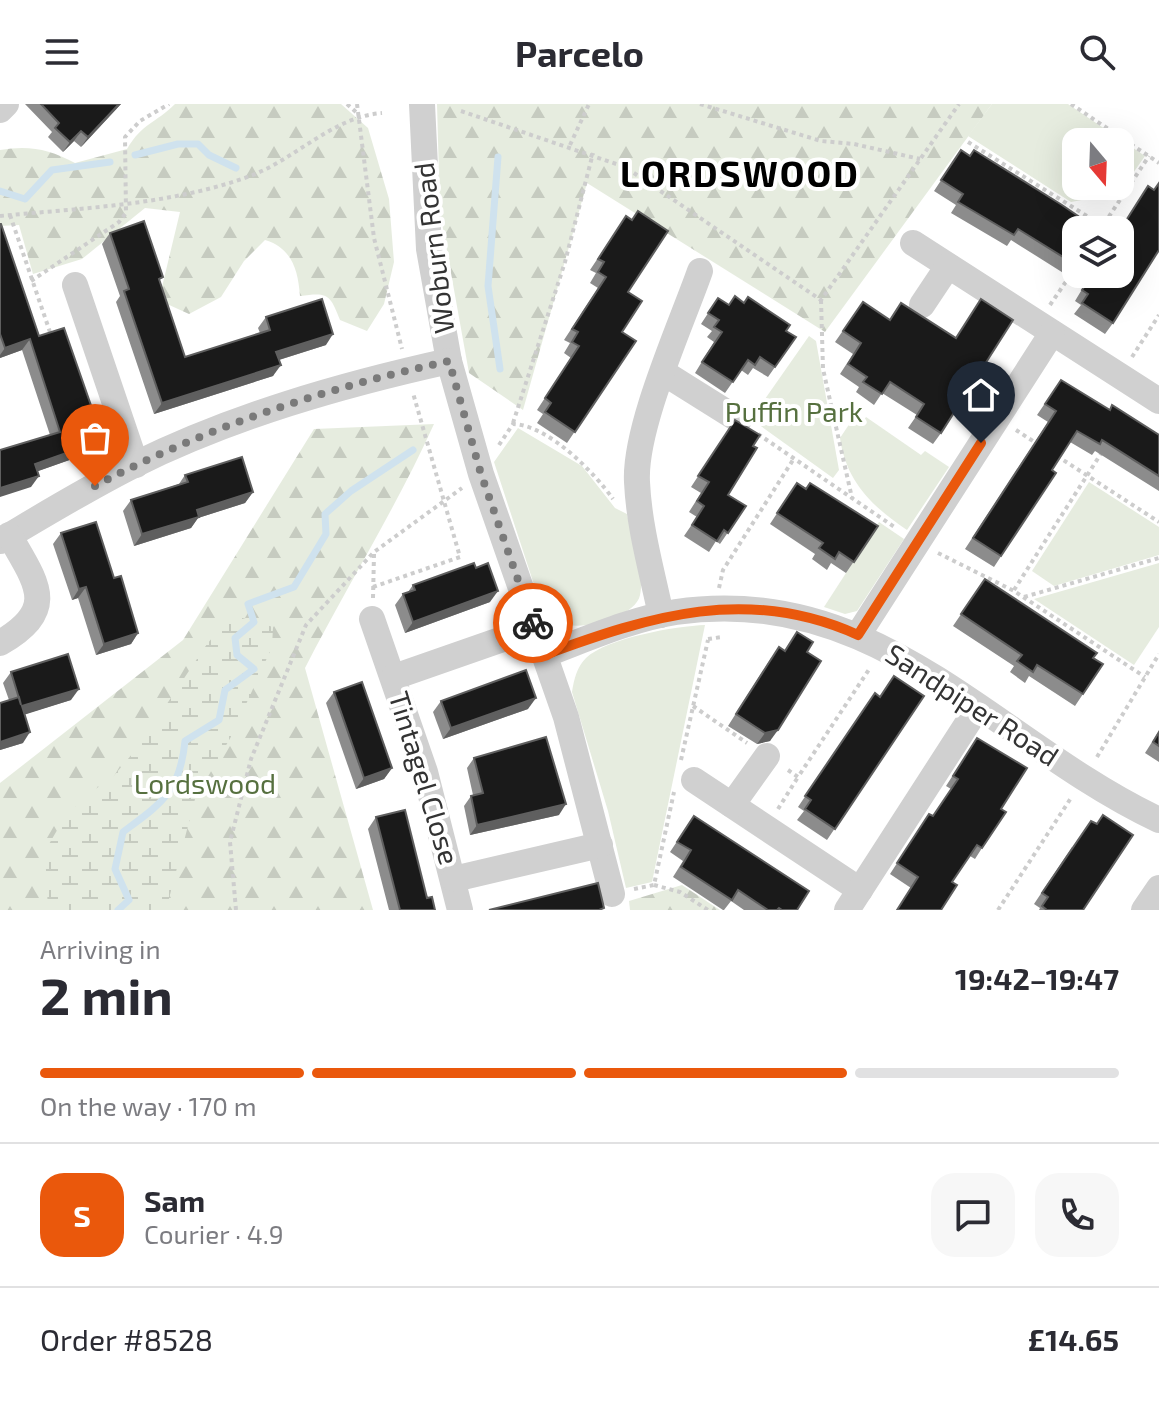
<!DOCTYPE html>
<html lang="en">
<head>
<meta charset="utf-8">
<style>
	:root { --surface:#fff; --page:#f7f7f7; --text:#2b2b33; --muted:#7c7c81; --line:#e1e1e2; --accent:#ea580c }
	body { margin:0; font-family:"Exo 2",sans-serif; background:var(--page); color:var(--text); height:100vh; display:flex; flex-direction:column; font-size:30px; white-space:nowrap }
	* { box-sizing:border-box; margin:0 }
	p { font-size:26px; color:var(--muted) }
	.icon { flex:none; width:44px; height:44px; fill:none; stroke:currentColor; stroke-width:2; stroke-linecap:round; stroke-linejoin:round }
	.map { position:relative; height:806px; overflow:hidden }
	.panel { display:flex; flex-direction:column; background:var(--surface); flex:1 }
	.panel>* { flex:none }
	.needle { width:52px; rotate:161deg }
	.tools { position:absolute; left:1062px; top:24px; display:grid; gap:16px }
	.tools a { display:grid; place-items:center; width:72px; height:72px; border-radius:16px; background:var(--surface); box-shadow:0 8px 32px #0002; font-size:40px }
	.pin { position:absolute; display:grid; place-items:center; width:68px; height:68px; color:#fff; margin:-82px -34px; border-radius:50% 50% 50% 0; rotate:-45deg; box-shadow:0 0 8px #0007 }
	.pin .icon { rotate:45deg }
	.courier { position:absolute; display:grid; place-items:center; width:80px; height:80px; margin:-40px; border:6px solid #ea580c; border-radius:50%; background:#fff; color:#222; box-shadow:0 2px 10px #0007 }
	.overview em { font-style:normal; font-weight:700 }
	.overview div { display:flex; flex-direction:column-reverse }
	.overview { display:flex; align-items:center; justify-content:space-between; height:136px; padding:0 40px }
	h1 { font-size:52px; font-weight:700; line-height:60px }
	.bar { display:grid; grid-template-columns:repeat(4,1fr); gap:12px 8px; align-content:center; height:96px; padding:0 40px }
	.bar i { height:10px; border-radius:6px; background:var(--line) }
	.bar .on { background:var(--accent) }
	.bar p { grid-column:span 4 }
	.line { display:flex; align-items:center; gap:20px; padding:0 40px; border-top:2px solid var(--line) }
	.line div { flex:1 }
	.round { display:grid; place-items:center; flex:none; width:84px; height:84px; border-radius:24px; background:var(--page) }
	header { display:flex; justify-content:space-between; align-items:center; height:104px; padding:0 40px; background:var(--surface); font-size:36px; font-weight:700 }
	.map>svg:first-child { display:block }
	.green { fill:#e6ecdf; fill-rule:evenodd }
	.forest { fill:url(#forest-firs) }
	.wetland { fill:url(#wetland-marsh) }
	.lines { fill:none; stroke-linecap:round; stroke-linejoin:round }
	.stream { stroke:#cfe2ee; stroke-width:7 }
	.path { stroke:#cdcdcd; stroke-width:4; stroke-dasharray:4 4; stroke-linecap:butt }
	.minor { stroke:#d0d0d0; stroke-width:26 }
	.wall { fill:#8c8c8c }
	.shaded-wall { fill:#5f5f5f }
	.building { fill:#1a1a1a; stroke:#5f5f5f; stroke-width:2 }
	.done { stroke:#7a7a7a; stroke-width:8; stroke-dasharray:0 14.4 }
	.route { stroke:#ea580c; stroke-width:10 }
	.labels { text-anchor:middle; stroke-width:8; stroke-linejoin:round; paint-order:stroke }
	.street-label { font-size:28px; fill:#333; stroke:#fff }
	.park-label { font-size:28px; fill:#56703f; stroke:#fff }
	.district-label { font-size:36px; font-weight:bold; letter-spacing:2px; fill:#000; stroke:#fff }
</style>
</head>
<body>
<header><svg class="icon" aria-label="menu" viewBox="0 0 24 24"><path d="M4 6h16M4 12h16M4 18h16"/></svg>Parcelo<svg class="icon" aria-label="search" viewBox="0 0 24 24"><circle cx="10" cy="10" r="6"/><path d="M15 15l6 6"/></svg></header>
<div class="map">
<svg width="1159" height="806" viewBox="0 0 1159 806">
	<defs>
		<pattern id="forest-firs" width="22" height="20" patternUnits="userSpaceOnUse" patternTransform="scale(2)"><rect width="22" height="20" fill="#e6ecdf"/><path d="M5 1l3.5 6h-7zM16 11l3.5 6h-7z" fill="#c6cbc0"/></pattern>
		<pattern id="wetland-marsh" width="20" height="14" patternUnits="userSpaceOnUse" patternTransform="scale(2)"><rect width="20" height="14" fill="#e6ecdf"/><path d="M1 5h8M5 5V1M11 12h8M15 12V8" fill="none" stroke="#c6cbc0"/></pattern>
	</defs>
	<rect width="100%" height="100%" fill="#fff"/>
	<g class="green">
		<path d="M 992,0 L 1068,0 L 1145,52 L 1119,89 L 1071,98 L 968,32 ZM 1076,38 L 1120,38 L 1120,82 L 1076,82 Z"/>
		<polygon points="809,232 816,237 839,366 833,374 751,315"/>
		<path d="M 854,313 L 862,319 L 866,313 L 921,351 L 925,347 L 949,363 L 907,426 C 873,403 846,378 840,334 Z"/>
		<path d="M 518,324 L 582,362 L 615,404 L 627,410 C 632,434 645,468 640,491 C 636,512 588,525 569,521 C 558,519 551,513 542,505 L 494,358 Z"/>
		<polygon points="1089,378 1159,423 1159,451 1054,482 1032,467"/>
		<polygon points="879,418 904,435 857,507 845,510 824,503"/>
		<polygon points="1159,459 1159,523 1134,561 1034,495"/>
		<path d="M 705,521 L 652,778 L 626,784 L 608,707 L 572,588 C 574,575 577,563 586,554 C 607,534 676,522 705,521 Z"/>
	</g>
	<g class="forest">
		<path d="M 175,0 L 341,0 L 368,24 L 389,95 L 394,158 L 384,200 L 367,227 L 340,216 C 330,190 328,188 300,192 C 298,166 292,144 265,136 L 244,157 L 221,193 L 189,210 L 167,200 L 162,183 L 180,108 L 145,104 L 82,155 L 33,170 L 19,121 L 0,122 L 0,46 C 29,41 49,45 75,59 L 127,45 C 143,18 155,20 175,0 Z"/>
		<polygon points="437,0 992,0 825,228 587,79 523,306 469,269 440,108"/>
		<path d="M 434,320 C 396,404 347,482 305,564 L 373,806 L 0,806 L 0,679 L 183,536 L 314,325 Z"/>
		<polygon points="682,781 720,806 630,806 629,797"/>
	</g>
	<polygon class="wetland" points="232,511 273,523 272,543 232,631 195,695 166,806 48,806 45,747 63,716 85,692 112,674 138,643 207,540"/>
	<g class="lines">
		<g class="stream">
			<polyline points="135,51 178,40 198,40 209,51 236,64"/>
			<polyline points="498,53 488,182 500,265"/>
			<polyline points="0,87 25,95 52,66 110,58"/>
			<path d="M 118,806 L 129,796 L 115,765 L 123,728 C 162,699 180,688 185,637 L 219,616 L 225,586 L 254,565 L 237,551 L 235,534 L 254,518 L 248,500 L 294,483 L 326,430 L 325,410 L 351,387 L 413,346"/>
		</g>
		<g class="path">
			<polyline points="347,0 357,9"/>
			<polyline points="357,0 374,134 402,245"/>
			<polyline points="700,0 821,37 854,40 920,55"/>
			<polyline points="1071,0 1159,59"/>
			<polyline points="461,7 625,63 821,196 959,0"/>
			<polyline points="968,38 1103,122"/>
			<polyline points="570,41 589,0"/>
			<polyline points="10,111 51,231"/>
			<path d="M 0,112 C 82,104 172,101 250,72 C 296,55 332,13 382,9"/>
			<polyline points="1100,126 1149,52"/>
			<polyline points="31,177 119,118 126,109 125,33 140,17 169,0"/>
			<polyline points="821,196 823,265 852,394"/>
			<polyline points="1050,201 1076,163"/>
			<polyline points="1132,253 1159,211"/>
			<polyline points="513,319 565,158 593,49"/>
			<polyline points="1016,326 1039,341"/>
			<polyline points="758,330 896,424"/>
			<path d="M 499,341 L 513,320 C 548,321 594,368 613,395"/>
			<polyline points="1057,352 1159,418"/>
			<polyline points="938,449 1014,487 1145,573"/>
			<polyline points="373,483 460,453 413,289"/>
			<polyline points="719,484 723,466 793,356"/>
			<polyline points="1014,486 1102,348"/>
			<polyline points="1024,493 1159,454"/>
			<polyline points="373,494 374,450"/>
			<polyline points="708,535 722,533"/>
			<polyline points="693,602 747,639"/>
			<polyline points="1097,653 1159,550"/>
			<polyline points="681,656 708,536"/>
			<polyline points="788,666 798,673 870,564"/>
			<polyline points="778,705 798,673"/>
			<polyline points="654,781 680,788 708,806"/>
			<polyline points="634,785 654,781 674,688"/>
			<polyline points="236,806 230,738 251,655 306,521 374,448 462,384"/>
			<polyline points="998,806 1071,694"/>
		</g>
		<g class="minor">
			<polyline points="422,0 429,145 449,257 481,370 566,613 612,790"/>
			<polyline points="0,6 6,0"/>
			<polyline points="913,139 1159,297"/>
			<polyline points="75,181 136,361"/>
			<polyline points="922,201 948,162"/>
			<polyline points="664,269 739,316"/>
			<path d="M 0,437 C 44,411 88,384 134,361 C 233,312 341,281 449,257"/>
			<path d="M 661,511 C 652,468 639,423 637,378 C 634,324 681,221 700,167"/>
			<polyline points="372,515 425,668 460,806"/>
			<polyline points="858,531 1052,229"/>
			<path d="M 0,539 C 59,505 37,480 9,431"/>
			<path d="M 544,551 C 587,535 631,515 676,508 C 878,478 994,638 1159,716"/>
			<polyline points="394,573 500,536"/>
			<polyline points="694,676 860,786"/>
			<polyline points="732,701 767,652"/>
			<polyline points="454,775 600,741"/>
			<polyline points="847,806 978,603"/>
			<polyline points="1144,806 1159,784"/>
		</g>
	</g>
	<g class="wall">
		<polygon points="25,0 121,0 81,43 74,37 63,48 48,33 52,28"/>
		<polygon points="961,46 1074,117 1076,126 1076,170 1120,170 1113,219 1105,230 1074,210 1081,201 1075,197 1084,182 1011,136 1007,142 951,109 956,101 934,87"/>
		<polygon points="626,112 628,188 622,228 636,237 567,339 537,319 543,310 537,306 571,254 564,249 570,239 564,236 598,184 590,179 596,169 590,166"/>
		<polygon points="0,120 39,232 103,336 95,347 38,367 31,383 50,331 22,246 0,254"/>
		<polygon points="110,129 160,178 185,253 260,229 258,224 266,213 326,241 279,256 273,272 154,310 116,198 120,192 102,140"/>
		<polygon points="718,194 729,201 786,227 796,233 768,273 753,264 748,271 741,266 725,289 695,269 714,238 707,233 712,227 701,220"/>
		<polygon points="863,198 941,329 933,340 908,324 917,311 882,289 874,301 856,288 859,283 840,270 853,250 835,238"/>
		<polygon points="1061,276 1109,306 1159,331 1159,387 1095,347 1092,351 1070,338 1052,366 1056,369 994,463 965,445 1048,318 1037,311"/>
		<polygon points="735,316 753,342 728,391 746,402 720,440 716,437 709,448 684,432 697,413 689,408 701,389 691,383"/>
		<polygon points="185,371 253,388 245,399 198,414 191,424 134,442 123,407 131,396 179,380"/>
		<polygon points="797,379 878,422 846,469 831,459 827,466 812,455 815,450 770,420"/>
		<polygon points="61,429 114,474 138,529 131,540 96,551 78,494 72,496 53,440"/>
		<polygon points="985,475 1103,560 1075,602 1029,572 1025,579 1010,568 1014,562 953,522"/>
		<polygon points="413,481 490,498 405,529 395,501 403,490 408,488"/>
		<polygon points="797,528 807,548 770,637 757,640 728,622 771,554 785,546"/>
		<polygon points="11,568 71,596 25,610 23,639 0,646 0,599 9,596 3,579"/>
		<polygon points="334,588 392,664 384,675 356,685 326,599"/>
		<polygon points="875,589 880,593 924,592 827,736 797,716 804,707 798,703"/>
		<polygon points="441,597 528,605 443,635 433,608"/>
		<polygon points="1159,627 1159,658 1145,649"/>
		<polygon points="977,634 1001,705 982,744 975,755 970,752 911,784 890,770 929,710 933,712 951,685 946,682"/>
		<polygon points="474,654 559,711 470,731 464,702 471,692 473,691 467,664"/>
		<polygon points="694,712 797,806 744,806 731,797 724,806 723,806 673,773 683,757 670,748"/>
		<polygon points="376,713 427,794 435,806 389,806 368,725"/>
		<polygon points="1072,743 1083,806 1039,806 1040,804 1034,800"/>
	</g>
	<g class="shaded-wall">
		<polygon points="119,0 121,0 81,43 88,33"/>
		<polygon points="81,27 74,37 63,48 70,38"/>
		<polygon points="333,230 326,241 269,259 276,248"/>
		<polygon points="30,235 22,246 0,254 0,251 5,244"/>
		<polygon points="281,261 273,272 154,310 162,299"/>
		<polygon points="103,336 95,347 27,371 35,360"/>
		<polygon points="39,372 31,383 0,393 0,384"/>
		<polygon points="253,388 245,399 198,414 191,424 134,442 142,430 197,406"/>
		<polygon points="86,483 78,494 72,496 79,485"/>
		<polygon points="498,487 490,498 405,529 413,518"/>
		<polygon points="138,529 131,540 96,551 104,540"/>
		<polygon points="79,585 71,596 14,614 22,602"/>
		<polygon points="536,594 528,605 443,635 451,624"/>
		<polygon points="778,626 770,637 757,640 765,629"/>
		<polygon points="30,628 23,639 0,646 0,638"/>
		<polygon points="392,664 384,675 356,685 364,674"/>
		<polygon points="566,700 559,711 470,731 477,721"/>
	</g>
	<g class="building">
		<polygon points="41,0 119,0 88,33 81,27 70,38 55,24 59,19"/>
		<polygon points="961,46 970,52 974,46 1062,101 1078,112 1074,117 1088,126 1076,126 1076,161 1018,125 1014,131 958,98 963,90 941,76"/>
		<polygon points="1159,79 1159,146 1113,219 1082,199 1088,190 1082,186 1092,171 1090,170 1120,170 1120,126 1148,82 1154,86"/>
		<polygon points="638,107 668,127 628,188 642,197 622,228 636,237 575,328 545,308 551,299 545,294 579,242 572,238 578,228 572,225 606,173 598,168 604,158 598,155 626,112 632,116"/>
		<polygon points="144,117 163,173 159,175 185,253 270,226 266,213 322,195 333,230 276,248 281,261 162,299 124,187 129,185 110,129"/>
		<polygon points="0,120 1,120 39,232 64,224 103,336 35,360 39,372 0,384 0,346 60,328 30,235 5,244 0,230"/>
		<polygon points="735,192 744,199 748,193 790,221 786,227 796,233 775,263 760,253 755,261 748,256 733,278 702,258 722,228 714,223 719,216 708,209 718,194 729,201"/>
		<polygon points="981,195 1013,216 941,329 916,313 924,300 890,278 882,290 863,278 867,273 848,260 861,239 843,227 863,198 890,216 901,199 956,234"/>
		<polygon points="1061,276 1110,306 1112,301 1159,331 1159,372 1102,336 1100,340 1077,327 1052,366 1056,369 1001,452 973,434 1056,307 1045,300"/>
		<polygon points="735,316 760,331 753,342 757,344 728,391 746,402 728,429 724,426 717,437 692,421 704,402 697,397 709,378 698,372"/>
		<polygon points="242,353 253,388 197,406 199,413 142,430 131,396 188,378 185,371"/>
		<polygon points="797,379 806,385 810,379 878,422 854,458 839,448 835,455 819,444 823,439 777,409"/>
		<polygon points="96,418 114,474 121,472 138,529 104,540 86,483 79,485 61,429"/>
		<polygon points="474,459 476,464 488,459 498,487 413,518 403,490 415,486 413,481"/>
		<polygon points="985,475 1097,549 1093,554 1103,560 1083,590 1037,561 1033,568 1017,557 1022,551 961,510"/>
		<polygon points="797,528 813,538 807,548 821,557 778,626 765,629 736,610 779,543 785,547"/>
		<polygon points="68,550 79,585 22,602 30,628 0,638 0,599 19,593 21,601 11,568"/>
		<polygon points="526,566 536,594 451,624 441,597"/>
		<polygon points="894,572 924,592 835,725 805,705 811,696 805,692 875,589 880,593"/>
		<polygon points="362,578 392,664 364,674 334,588"/>
		<polygon points="1159,628 1159,642 1153,638"/>
		<polygon points="546,633 566,700 477,721 471,692 483,689 474,654"/>
		<polygon points="977,634 1027,664 1001,705 1006,708 982,744 977,741 952,778 957,781 941,806 897,806 918,773 897,759 929,710 933,712 958,675 953,672"/>
		<polygon points="405,706 427,794 432,793 435,806 400,806 376,713"/>
		<polygon points="1103,711 1133,731 1083,806 1047,806 1042,802 1048,793 1042,789 1091,717 1097,720"/>
		<polygon points="694,712 809,787 797,806 782,806 779,804 777,806 768,806 738,786 732,796 681,763 691,746 677,738"/>
		<polygon points="598,779 604,804 599,806 489,806"/>
	</g>
	<g class="lines">
		<path class="done" d="M 95,382 C 206,323 326,284 449,257 L 481,370 L 533,519"/>
		<path class="route" d="M 533,519 L 544,551 C 650,512 748,481 858,531 L 981,339"/>
	</g>
	<g class="labels">
		<g class="street-label">
			<text transform="translate(434 144) rotate(-97)" y="10">Woburn Road</text>
			<text transform="translate(972 601) rotate(33)" y="10">Sandpiper Road</text>
			<text transform="translate(424 674) rotate(73)" y="10">Tintagel Close</text>
		</g>
		<g class="park-label">
			<text x="794" y="318">Puffin Park</text>
			<text x="205" y="690">Lordswood</text>
		</g>
		<g class="district-label">
			<text x="740" y="83">LORDSWOOD</text>
		</g>
	</g>
</svg>
<div class="tools">
<a><svg class="needle" viewBox="-14 -14 28 28"><path d="M0-13l5 13h-10z" fill="#e53935"/><path d="M0 13l5-13h-10z" fill="#7c7c81"/></svg></a>
<a><svg class="icon" aria-label="layers" viewBox="0 0 24 24"><path d="M12 4l9 5-9 5-9-5zM3 14l9 5 9-5"/></svg></a>
</div>
<div class="pin" style="left:95px;top:382px;background:#ea580c"><svg class="icon" aria-label="bag" viewBox="0 0 24 24"><path d="M5 8h14l-1 12H6zM9 8a3 3 0 0 1 6 0"/></svg></div>
<div class="pin" style="left:981px;top:339px;background:#1f2937"><svg class="icon" aria-label="home" viewBox="0 0 24 24"><path d="M3 11l9-7 9 7M6 9v11h12V9"/></svg></div>
<div class="courier" style="left:533px;top:519px"><svg class="icon" aria-label="bike" viewBox="0 0 24 24"><circle cx="6" cy="16" r="4"/><circle cx="18" cy="16" r="4"/><path d="M6 16l4-8h5l3 8M10 8l3 8H6M13 5h3"/></svg></div>
</div>
<section class="panel">
<div class="overview"><div><h1>2 min</h1><p>Arriving in</p></div><em>19:42–19:47</em></div>
<div class="bar"><i class="on"></i><i class="on"></i><i class="on"></i><i></i><p>On the way · 170 m</p></div>
<div class="line" style="height:144px"><b class="round" style="background:var(--accent);color:#fff">S</b><div><b>Sam</b><p>Courier · 4.9</p></div><a class="round"><svg class="icon" aria-label="chat" viewBox="0 0 24 24"><path d="M4 5h16v11H9l-5 4z"/></svg></a><a class="round"><svg class="icon" aria-label="phone" viewBox="0 0 24 24"><path d="M5 4h4l2 5-3 2q2 4 5 5l2-3 5 2v4C11 20 4 13 5 4z"/></svg></a></div>
<div class="line" style="height:104px"><div>Order #8528</div><b>£14.65</b></div>
</section>
</body>
</html>
